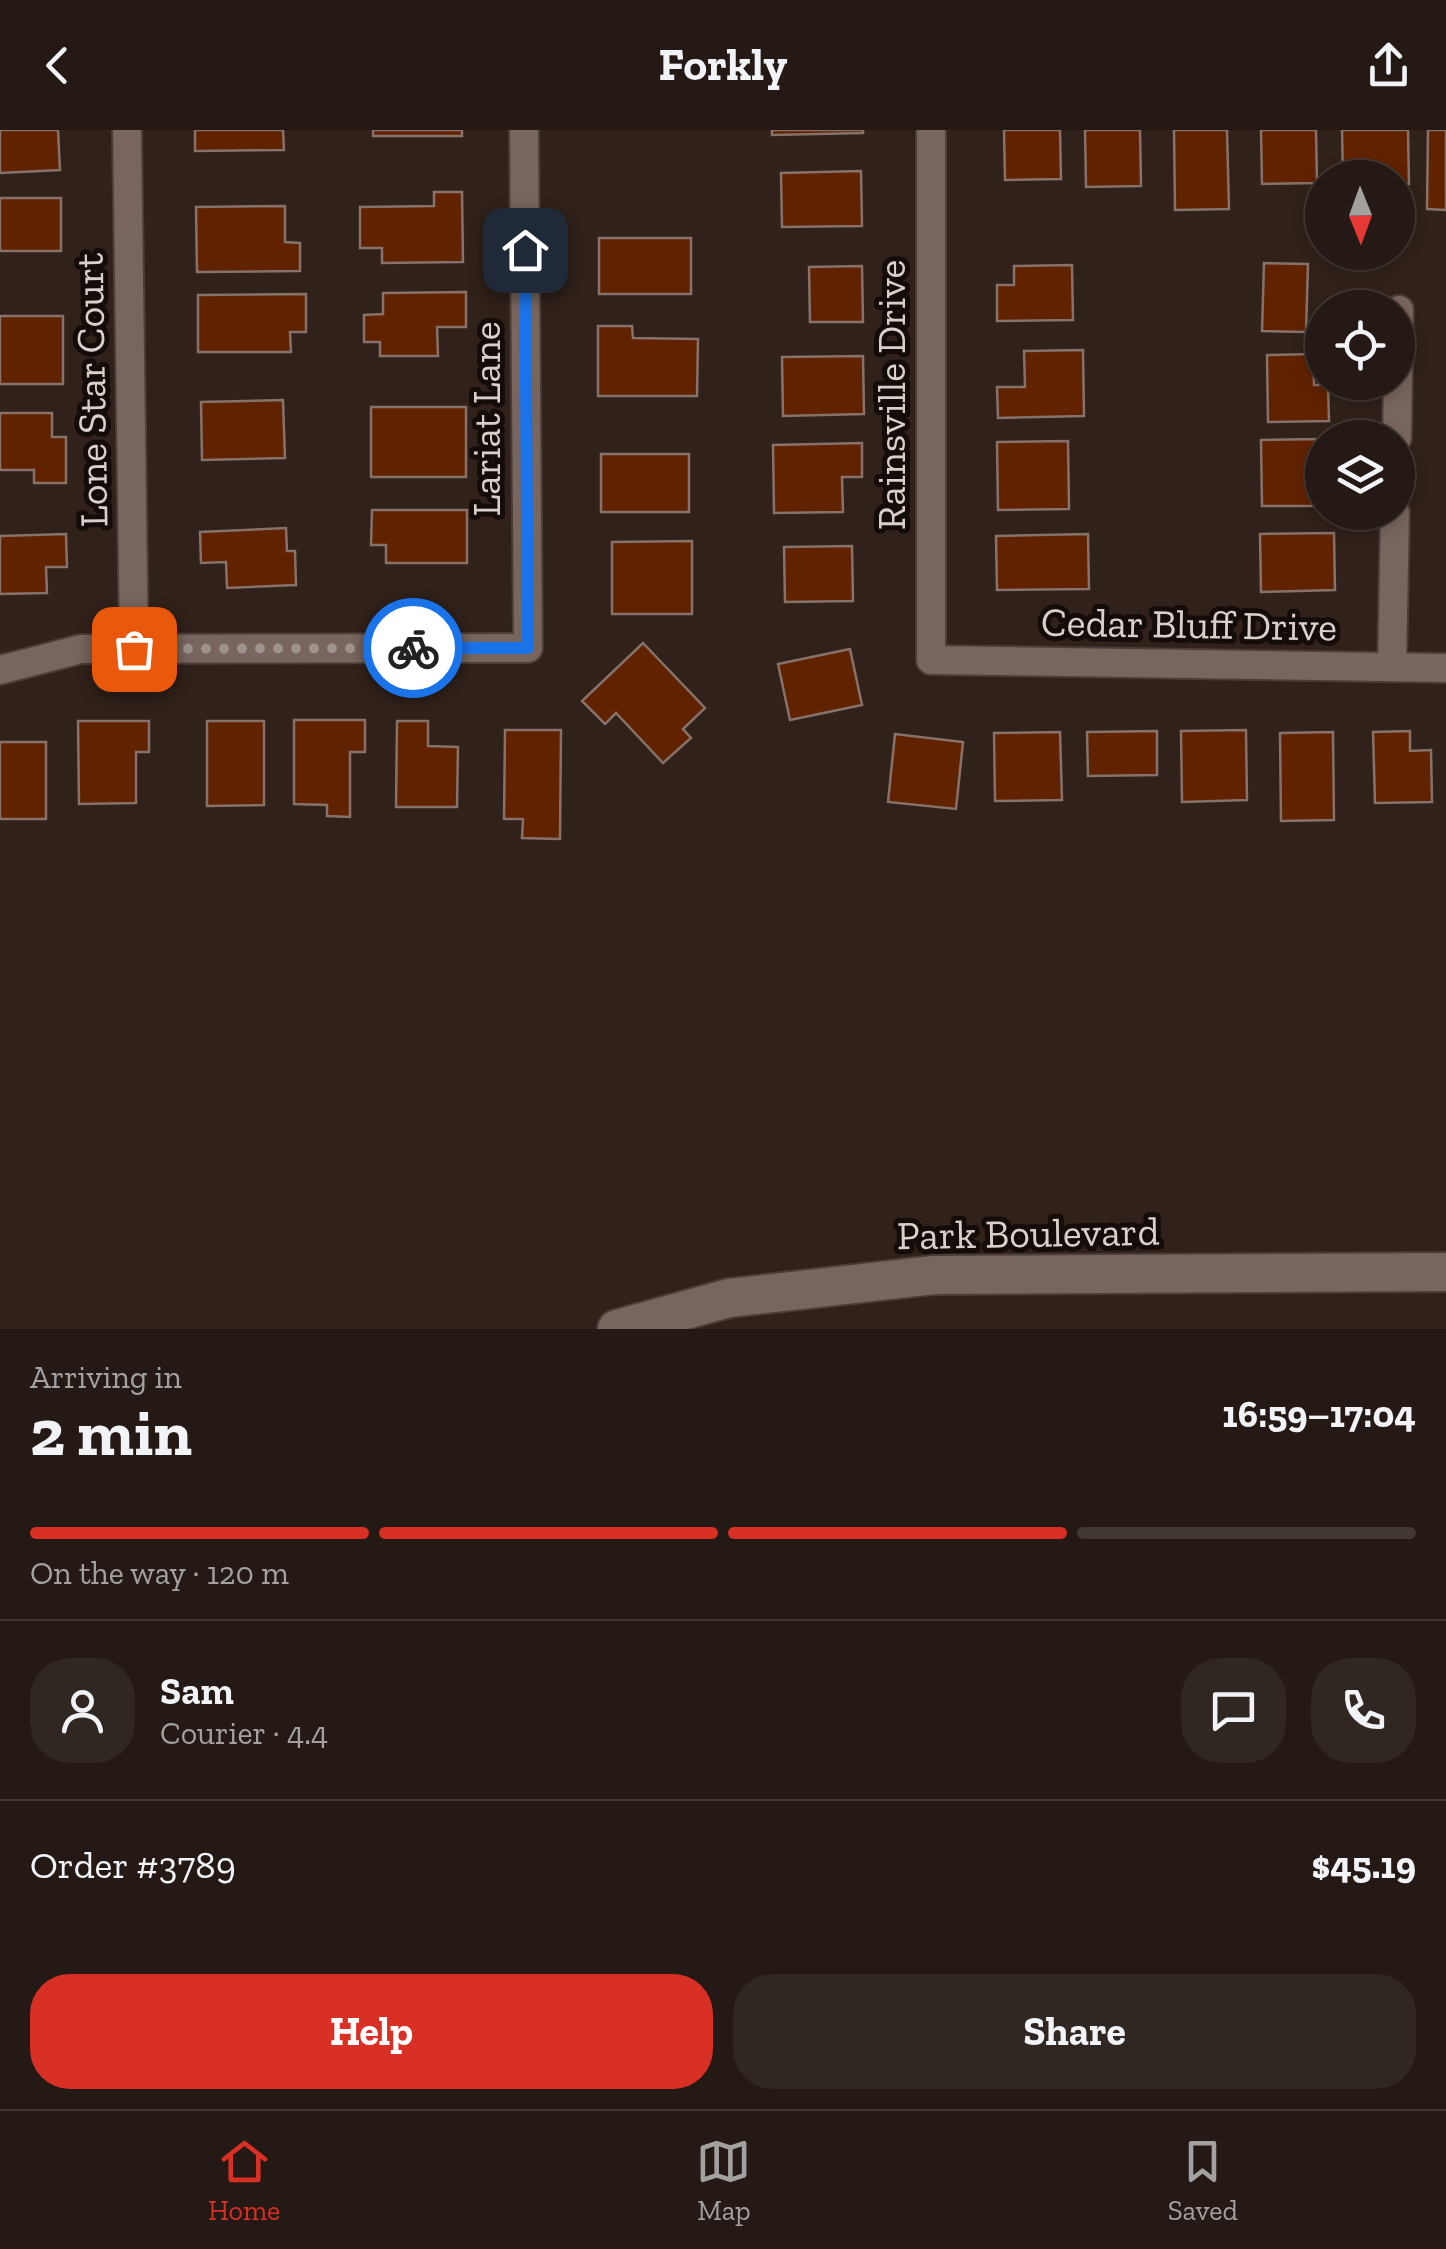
<!DOCTYPE html>
<html lang="en">
<head>
<meta charset="utf-8">
<style>
	:root { --surface:#241914; --page:#302622; --text:#f1f3f6; --muted:#a3a0a0; --line:#413834; --accent:#d93025 }
	body { margin:0; font-family:"Zilla Slab",serif; background:var(--page); color:var(--text); height:100vh; display:flex; flex-direction:column; font-size:38px; white-space:nowrap }
	* { box-sizing:border-box; margin:0 }
	p { font-size:32px; color:var(--muted) }
	.icon { flex:none; width:55px; height:55px; fill:none; stroke:currentColor; stroke-width:2; stroke-linecap:round; stroke-linejoin:round }
	.map { position:relative; height:1199px; overflow:hidden }
	.panel { display:flex; flex-direction:column; background:var(--surface); flex:1 }
	.panel>* { flex:none }
	.needle { width:65px; rotate:179deg }
	.tools { position:absolute; left:1305px; top:30px; display:grid; gap:20px }
	.tools a { display:grid; place-items:center; width:110px; height:110px; border-radius:50%; background:var(--surface); box-shadow:0 5px 15px #0003,0 0 0 2px var(--line); font-size:50px }
	.pin { position:absolute; display:grid; place-items:center; width:85px; height:85px; color:#fff; margin:-42px; border-radius:20px; box-shadow:0 5px 15px #0006 }
	.courier { position:absolute; display:grid; place-items:center; width:100px; height:100px; margin:-50px; border:8px solid #1a73e8; border-radius:50%; background:#fff; color:#222; box-shadow:0 2px 12px #0007 }
	.head em { font-style:normal; font-weight:700 }
	.head div { display:flex; flex-direction:column-reverse }
	.head { display:flex; align-items:center; justify-content:space-between; height:170px; padding:0 30px }
	h1 { font-size:65px; font-weight:700; line-height:75px }
	.bar { display:grid; grid-template-columns:repeat(4,1fr); gap:15px 10px; align-content:center; height:120px; padding:0 30px }
	.bar i { height:12px; border-radius:8px; background:var(--line) }
	.bar .selected { background:var(--accent) }
	.bar p { grid-column:span 4 }
	.line { display:flex; align-items:center; gap:25px; padding:0 30px; border-top:2px solid var(--line) }
	.line div { flex:1 }
	.round { display:grid; place-items:center; flex:none; width:105px; height:105px; border-radius:40px; background:var(--page) }
	.button { display:flex; gap:20px; margin-top:auto; padding:20px 30px }
	.button a { flex:1; height:115px; border-radius:40px; background:var(--accent); color:#fff; font-size:40px; font-weight:700; line-height:115px; text-align:center }
	.button a+a { background:var(--page); color:var(--text) }
	header { display:flex; justify-content:space-between; align-items:center; height:130px; padding:0 30px; background:var(--surface); font-size:45px; font-weight:700 }
	.menu { display:flex; justify-content:space-around; align-items:center; height:140px; border-top:2px solid var(--line); background:var(--surface); font-size:28px; color:var(--muted) }
	.menu a { display:grid; justify-items:center; gap:5px }
	.menu .selected { color:var(--accent) }
	.map>svg:first-child { display:block }
	.building { fill:#612200; stroke:#86726a; stroke-width:2.5 }
	.lines { fill:none; stroke-linecap:round; stroke-linejoin:round }
	.street-casing { stroke:#4a3d38; stroke-width:32 }
	.secondary-casing { stroke:#4a3d38; stroke-width:42 }
	.street { stroke:#78655e; stroke-width:28 }
	.secondary { stroke:#78655e; stroke-width:38 }
	.done { stroke:#9e928c; stroke-width:10; stroke-dasharray:0 18 }
	.route { stroke:#1a73e8; stroke-width:12 }
	.labels { text-anchor:middle; stroke-width:10; stroke-linejoin:round; paint-order:stroke }
	.street-label { font-size:40px; fill:#dacfca; stroke:#130c09 }
</style>
</head>
<body>
<header><svg class="icon" aria-label="back" viewBox="0 0 24 24"><path d="M15 5l-7 7 7 7"/></svg>Forkly<svg class="icon" aria-label="share" viewBox="0 0 24 24"><path d="M12 15V3M7 8l5-5 5 5M5 13v7h14v-7"/></svg></header>
<div class="map">
<svg width="1446" height="1199" viewBox="0 0 1446 1199">
	<rect width="100%" height="100%" fill="#30211a"/>
	<g class="building">
		<polygon points="0,0 58,0 60,40 0,43"/>
		<polygon points="195,0 283,0 284,20 195,21"/>
		<rect x="373" y="0" width="89" height="6"/>
		<polygon points="772,0 863,0 863,3 772,5"/>
		<polygon points="1004,0 1060,0 1061,49 1005,50"/>
		<polygon points="1085,0 1140,0 1141,56 1086,57"/>
		<polygon points="1174,0 1227,0 1229,79 1175,80"/>
		<polygon points="1261,0 1316,0 1317,53 1262,54"/>
		<polygon points="1342,0 1408,0 1409,54 1398,55 1398,48 1343,48"/>
		<polygon points="1428,0 1446,0 1446,80 1427,79"/>
		<polygon points="861,41 862,96 782,97 781,43"/>
		<polygon points="434,62 462,62 463,132 382,133 382,118 360,118 360,77 434,76"/>
		<rect x="0" y="68" width="61" height="53"/>
		<polygon points="285,76 285,112 300,113 300,141 197,142 196,77"/>
		<rect x="599" y="108" width="92" height="56"/>
		<polygon points="1264,133 1308,134 1306,202 1262,201"/>
		<polygon points="1072,135 1073,190 997,191 997,155 1014,155 1014,136"/>
		<polygon points="862,136 863,192 810,192 809,137"/>
		<polygon points="466,162 466,197 437,197 438,226 380,226 380,212 364,212 364,185 383,184 383,163"/>
		<polygon points="306,164 306,202 290,202 291,222 198,222 198,165"/>
		<rect x="0" y="186" width="63" height="68"/>
		<polygon points="598,196 632,196 633,208 698,209 697,266 598,266"/>
		<polygon points="1083,220 1084,286 998,288 997,257 1025,257 1024,221"/>
		<polygon points="1313,224 1314,255 1328,255 1329,291 1268,292 1267,225"/>
		<polygon points="863,226 864,284 783,286 782,227"/>
		<polygon points="283,270 285,328 202,330 201,272"/>
		<rect x="371" y="277" width="95" height="70"/>
		<polygon points="0,283 52,283 52,307 66,307 66,353 34,353 34,340 0,340"/>
		<polygon points="1322,309 1322,376 1262,376 1261,310"/>
		<polygon points="1068,311 1069,379 998,380 997,312"/>
		<polygon points="862,313 862,347 842,347 843,382 774,383 773,315"/>
		<rect x="601" y="324" width="88" height="58"/>
		<polygon points="372,380 467,380 467,433 386,433 386,415 371,415"/>
		<polygon points="286,398 287,421 295,421 296,455 227,458 226,432 201,433 200,402"/>
		<polygon points="1334,403 1335,460 1261,462 1260,404"/>
		<polygon points="66,404 67,437 46,437 47,463 0,464 0,406"/>
		<polygon points="1088,404 1089,459 997,460 996,406"/>
		<polygon points="692,411 692,484 612,484 612,412"/>
		<polygon points="852,416 853,471 785,472 784,417"/>
		<polygon points="643,513 705,578 683,599 691,608 663,633 616,583 605,594 582,571"/>
		<polygon points="850,519 862,575 790,590 778,534"/>
		<polygon points="294,590 365,590 365,622 350,622 350,687 327,686 327,675 294,674"/>
		<polygon points="78,591 149,591 149,622 136,622 136,673 79,674"/>
		<polygon points="207,591 264,591 264,675 207,676"/>
		<polygon points="397,591 428,591 428,616 458,617 457,677 396,677"/>
		<polygon points="505,600 561,600 560,709 522,708 523,689 504,689"/>
		<polygon points="1246,600 1247,670 1182,672 1181,601"/>
		<polygon points="1157,601 1157,645 1088,646 1087,602"/>
		<polygon points="1410,601 1410,621 1431,620 1432,672 1375,673 1373,602"/>
		<polygon points="1060,602 1062,670 995,671 994,603"/>
		<polygon points="1333,602 1334,690 1281,691 1280,603"/>
		<polygon points="895,604 963,612 956,679 888,672"/>
		<rect x="0" y="612" width="46" height="77"/>
	</g>
	<g class="lines">
		<g class="street-casing">
			<g id="street">
				<polyline points="127,0 134,519"/>
				<polyline points="931,0 931,530 1446,538"/>
				<polyline points="1397,308 1399,180"/>
				<polyline points="1392,537 1395,382"/>
				<polyline points="0,540 81,519 528,518 524,0"/>
			</g>
		</g>
		<g class="secondary-casing">
			<polyline id="secondary" points="617,1199 729,1168 934,1145 1446,1142"/>
		</g>
		<use href="#street" class="street"/>
		<use href="#secondary" class="secondary"/>
	</g>
	<g class="lines">
		<polyline class="done" points="134,519 413,518"/>
		<polyline class="route" points="413,518 528,518 525,120"/>
	</g>
	<g class="labels">
		<g class="street-label">
			<text transform="translate(91 260) rotate(-91)" y="14">Lone Star Court</text>
			<text transform="translate(891 265) rotate(-90)" y="14">Rainsville Drive</text>
			<text transform="translate(486 289) rotate(-90)" y="14">Lariat Lane</text>
			<text transform="translate(1189 494) rotate(1)" y="14">Cedar Bluff Drive</text>
			<text transform="translate(1028 1103) rotate(-1)" y="14">Park Boulevard</text>
		</g>
	</g>
</svg>
<div class="tools">
<a><svg class="needle" viewBox="-14 -14 28 28"><path d="M0-13l5 13h-10z" fill="#e53935"/><path d="M0 13l5-13h-10z" fill="#a3a0a0"/></svg></a>
<a><svg class="icon" aria-label="locate" viewBox="0 0 24 24"><circle cx="12" cy="12" r="6"/><path d="M12 2v4M12 18v4M2 12h4M18 12h4"/></svg></a>
<a><svg class="icon" aria-label="layers" viewBox="0 0 24 24"><path d="M12 4l9 5-9 5-9-5zM3 14l9 5 9-5"/></svg></a>
</div>
<div class="pin" style="left:134px;top:519px;background:#ea580c"><svg class="icon" aria-label="bag" viewBox="0 0 24 24"><path d="M5 8h14l-1 12H6zM9 8a3 3 0 0 1 6 0"/></svg></div>
<div class="pin" style="left:525px;top:120px;background:#1f2937"><svg class="icon" aria-label="home" viewBox="0 0 24 24"><path d="M3 11l9-7 9 7M6 9v11h12V9"/></svg></div>
<div class="courier" style="left:413px;top:518px"><svg class="icon" aria-label="bike" viewBox="0 0 24 24"><circle cx="6" cy="16" r="4"/><circle cx="18" cy="16" r="4"/><path d="M6 16l4-8h5l3 8M10 8l3 8H6M13 5h3"/></svg></div>
</div>
<section class="panel">
<div class="head"><div><h1>2 min</h1><p>Arriving in</p></div><em>16:59–17:04</em></div>
<div class="bar"><i class="selected"></i><i class="selected"></i><i class="selected"></i><i></i><p>On the way · 120 m</p></div>
<div class="line" style="height:180px"><a class="round"><svg class="icon" aria-label="person" viewBox="0 0 24 24"><circle cx="12" cy="8" r="4"/><path d="M4 21q1-7 8-7t8 7"/></svg></a><div><b>Sam</b><p>Courier · 4.4</p></div><a class="round"><svg class="icon" aria-label="chat" viewBox="0 0 24 24"><path d="M4 5h16v11H9l-5 4z"/></svg></a><a class="round"><svg class="icon" aria-label="phone" viewBox="0 0 24 24"><path d="M5 4h4l2 5-3 2q2 4 5 5l2-3 5 2v4C11 20 4 13 5 4z"/></svg></a></div>
<div class="line" style="height:130px"><div>Order #3789</div><b>$45.19</b></div>
<div class="button"><a>Help</a><a>Share</a></div>
</section>
<nav class="menu">
<a class="selected"><svg class="icon" aria-label="home" viewBox="0 0 24 24"><path d="M3 11l9-7 9 7M6 9v11h12V9"/></svg>Home</a>
<a><svg class="icon" aria-label="map" viewBox="0 0 24 24"><path d="M3 6l6-2 6 2 6-2v14l-6 2-6-2-6 2zM9 4v14M15 6v14"/></svg>Map</a>
<a><svg class="icon" aria-label="saved" viewBox="0 0 24 24"><path d="M7 4h10v16l-5-4-5 4z"/></svg>Saved</a>
</nav>
</body>
</html>
